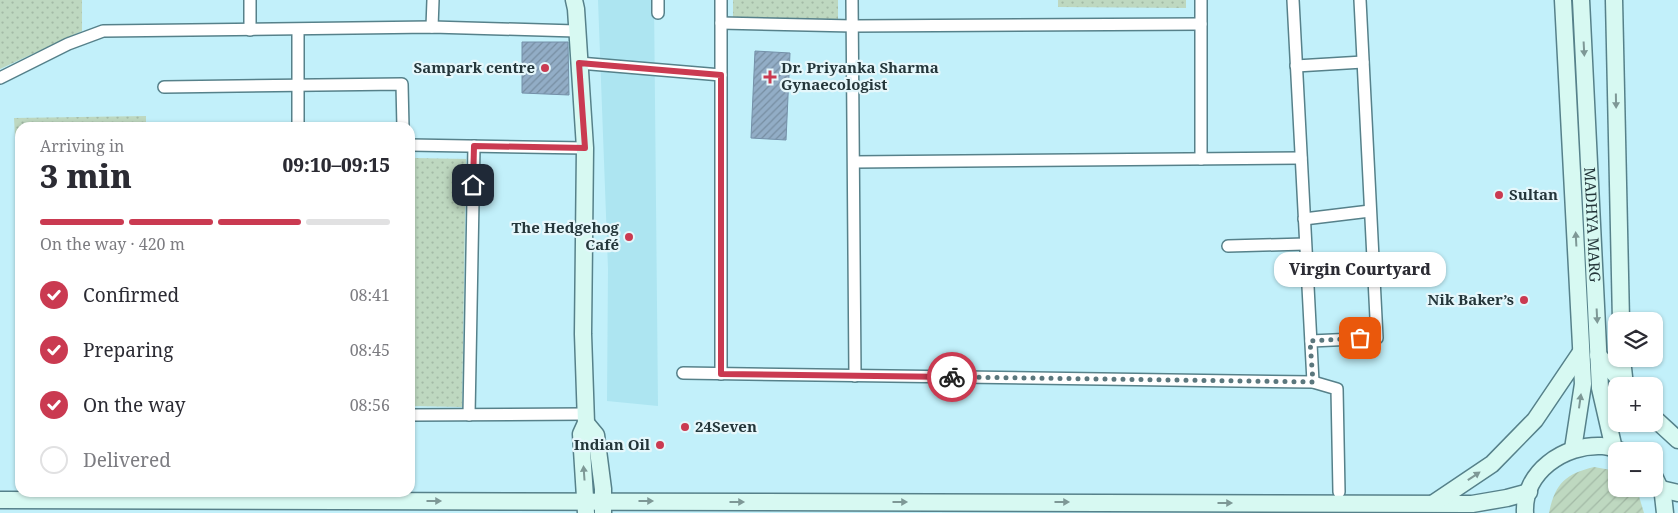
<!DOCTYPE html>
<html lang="en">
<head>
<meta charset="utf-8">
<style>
	:root { --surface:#fff; --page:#f7f7f7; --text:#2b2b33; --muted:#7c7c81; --line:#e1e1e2; --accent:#ca3a51 }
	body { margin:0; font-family:"Noto Serif",serif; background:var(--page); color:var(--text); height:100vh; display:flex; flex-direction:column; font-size:19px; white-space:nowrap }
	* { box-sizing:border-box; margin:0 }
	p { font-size:16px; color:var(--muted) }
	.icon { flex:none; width:28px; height:28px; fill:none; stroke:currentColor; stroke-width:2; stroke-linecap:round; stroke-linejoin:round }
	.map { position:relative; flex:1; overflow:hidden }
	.sheet { position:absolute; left:15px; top:122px; width:400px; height:375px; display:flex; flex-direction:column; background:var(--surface); border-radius:15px; box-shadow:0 1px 4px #0004 }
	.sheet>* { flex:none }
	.tools { position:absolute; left:1608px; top:312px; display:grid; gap:10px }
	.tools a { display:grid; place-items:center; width:55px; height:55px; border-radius:10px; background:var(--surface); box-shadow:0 1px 4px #0004; font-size:25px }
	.pin { position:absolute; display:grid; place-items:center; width:42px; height:42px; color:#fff; margin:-21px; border-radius:10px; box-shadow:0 2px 8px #0006 }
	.courier { position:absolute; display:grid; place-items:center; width:50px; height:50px; margin:-25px; border:4px solid #ca3a51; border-radius:50%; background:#fff; color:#222; box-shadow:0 1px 6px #0007 }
	.bubble { position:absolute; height:35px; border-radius:15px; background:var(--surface); box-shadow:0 1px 4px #0004; font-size:16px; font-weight:800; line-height:35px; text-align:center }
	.summary em { font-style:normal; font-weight:800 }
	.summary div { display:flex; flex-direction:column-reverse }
	.summary { display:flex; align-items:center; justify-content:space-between; height:85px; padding:0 25px }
	h1 { font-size:32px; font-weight:800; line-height:38px }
	.bar { display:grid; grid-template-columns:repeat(4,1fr); gap:8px 5px; align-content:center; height:60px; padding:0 25px }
	.bar i { height:6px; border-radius:4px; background:var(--line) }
	.bar .selected { background:var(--accent) }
	.bar p { grid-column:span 4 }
	ol { padding:0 25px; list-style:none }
	li { display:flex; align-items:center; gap:15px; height:55px }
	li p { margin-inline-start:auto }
	li .icon { padding:5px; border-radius:50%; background:var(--accent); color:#fff; stroke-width:4 }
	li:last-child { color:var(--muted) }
	li i { width:28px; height:28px; border:2px solid var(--line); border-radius:50% }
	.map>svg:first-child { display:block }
	.built { fill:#ade5f1 }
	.grass { fill:url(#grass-dots) }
	.garden { fill:url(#garden-furrows) }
	.building { fill:url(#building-hatch); stroke:#7490a9 }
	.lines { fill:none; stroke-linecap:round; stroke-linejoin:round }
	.street-casing { stroke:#56818a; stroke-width:14 }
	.secondary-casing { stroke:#56818a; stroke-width:19 }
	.street { stroke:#fff; stroke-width:11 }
	.secondary { stroke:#d7f9f2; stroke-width:16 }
	.oneway { fill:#7e9896 }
	.done { stroke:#5b777d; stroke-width:5; stroke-dasharray:0 9 }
	.route { stroke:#ca3a51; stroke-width:6 }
	.poi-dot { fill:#ca3a51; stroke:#e5f7fb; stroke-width:2 }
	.labels { text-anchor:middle; stroke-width:4.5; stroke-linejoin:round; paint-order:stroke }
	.poi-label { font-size:15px; font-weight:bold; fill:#24363a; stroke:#e5f7fb; text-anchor:end }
	.street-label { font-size:15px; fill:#24363a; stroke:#e5f7fb }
</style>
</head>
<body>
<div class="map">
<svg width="1678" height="513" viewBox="0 0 1678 513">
	<defs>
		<pattern id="grass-dots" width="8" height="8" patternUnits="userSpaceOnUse" patternTransform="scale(1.25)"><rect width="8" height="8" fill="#bed8c0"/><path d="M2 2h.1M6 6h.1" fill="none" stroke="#a3baa6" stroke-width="1.8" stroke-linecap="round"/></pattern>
		<pattern id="garden-furrows" width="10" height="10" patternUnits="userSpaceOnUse" patternTransform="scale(1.25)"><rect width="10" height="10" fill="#bed8c0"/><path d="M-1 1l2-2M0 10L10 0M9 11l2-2" fill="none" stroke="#a3baa6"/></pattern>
		<pattern id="building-hatch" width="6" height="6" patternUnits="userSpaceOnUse" patternTransform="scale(1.25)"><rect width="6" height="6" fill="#92adc6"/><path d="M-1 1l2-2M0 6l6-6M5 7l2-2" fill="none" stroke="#778ea2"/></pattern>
	</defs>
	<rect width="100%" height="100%" fill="#c2f0fa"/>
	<polygon class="built" points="598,0 654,0 658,406 607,401 608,269"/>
	<g class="grass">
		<polygon points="0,0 82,0 82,31 0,69"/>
		<polygon points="733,0 838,0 838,26 733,24"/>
		<polygon points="1058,0 1186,0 1186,8 1058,7"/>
		<polygon points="146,116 146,127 20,128 20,237 14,118"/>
		<polygon points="414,158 466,159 462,407 411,406"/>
	</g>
	<path class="garden" d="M 1594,467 L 1611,470 L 1616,473 L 1616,489 L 1635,489 L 1638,493 L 1644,513 L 1549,513 C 1555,484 1565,474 1594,467 Z"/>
	<g class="building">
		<polygon points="522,42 568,42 569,95 522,93"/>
		<polygon points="755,51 790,53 786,140 751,138"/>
	</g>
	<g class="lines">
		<g class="street-casing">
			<g id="street">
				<polyline points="658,0 658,13"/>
				<polyline points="852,0 855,376"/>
				<polyline points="1293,0 1313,382"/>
				<polyline points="721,23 853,26 1201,24"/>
				<polyline points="432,27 433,0"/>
				<polyline points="250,30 250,0"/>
				<polyline points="579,63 721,75"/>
				<polyline points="1296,66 1363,62"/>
				<polyline points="0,78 68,44 103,31 432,27 576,31"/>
				<polyline points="164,87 402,84 403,128"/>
				<polyline points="298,128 298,30"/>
				<polyline points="410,145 585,148"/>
				<polyline points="1201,159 1201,0"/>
				<polyline points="854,162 1301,158"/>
				<polyline points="1304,219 1370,211"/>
				<polyline points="1228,246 1305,244"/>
				<polyline points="1311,341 1377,338 1360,0"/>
				<polyline points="683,373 1313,382 1337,389 1339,492"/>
				<polyline points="721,374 721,0"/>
				<polyline points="410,415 586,414"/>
				<polyline points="469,415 474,146"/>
			</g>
		</g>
		<g class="secondary-casing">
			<g id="secondary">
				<polyline points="574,0 576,9 585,148 583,334 586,423 581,434 586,513"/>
				<polyline points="1563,0 1583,384 1573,449"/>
				<path id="s1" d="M 1581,0 L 1600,388 L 1614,449"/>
				<polyline points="1614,0 1621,321"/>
				<polyline points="1598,355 1625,386"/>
				<polyline points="1622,359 1625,386"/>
				<polyline points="1654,418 1678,440"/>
				<polyline points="586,423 596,435 603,489 603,513"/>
				<polyline points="1654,476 1663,495 1665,513"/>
				<polyline points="1661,489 1678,493"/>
				<polyline points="0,500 1472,504 1507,498 1529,492"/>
				<polyline points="1434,503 1492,464 1535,420 1581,352"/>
				<path d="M 1525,513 C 1523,472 1564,444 1602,446 C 1608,446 1615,449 1621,451"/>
			</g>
		</g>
		<use href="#street" class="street"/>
		<use href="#secondary" class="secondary"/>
	</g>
	<defs><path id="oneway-solid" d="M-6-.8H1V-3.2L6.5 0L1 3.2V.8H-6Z" transform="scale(1.25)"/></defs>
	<g class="oneway">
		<use href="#oneway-solid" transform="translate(1584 49) rotate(87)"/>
		<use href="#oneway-solid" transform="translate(1616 101) rotate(89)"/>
		<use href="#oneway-solid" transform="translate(1576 239) rotate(-93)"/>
		<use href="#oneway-solid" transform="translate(1597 316) rotate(87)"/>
		<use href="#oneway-solid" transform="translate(1580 401) rotate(-82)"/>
		<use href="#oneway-solid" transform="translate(584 473) rotate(-94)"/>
		<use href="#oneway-solid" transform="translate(1474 476) rotate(-34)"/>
		<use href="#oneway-solid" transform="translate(434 501)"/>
		<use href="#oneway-solid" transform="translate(646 501)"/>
		<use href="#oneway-solid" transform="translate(737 502)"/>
		<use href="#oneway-solid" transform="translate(900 502)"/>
		<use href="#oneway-solid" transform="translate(1062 502)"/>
		<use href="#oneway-solid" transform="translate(1225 503)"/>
	</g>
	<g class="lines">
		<polyline class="done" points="952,377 1313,382 1310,341 1360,338"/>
		<polyline class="route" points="473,185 474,146 585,148 579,63 721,75 721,374 952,377"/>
	</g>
	<g class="poi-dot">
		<circle cx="545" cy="68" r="5"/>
		<path d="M767.5 69.5h5v5h5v5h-5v5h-5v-5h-5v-5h5z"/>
		<circle cx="1499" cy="195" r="5"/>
		<circle cx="629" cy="237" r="5"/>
		<circle cx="1524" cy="300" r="5"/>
		<circle cx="685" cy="427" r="5"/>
		<circle cx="660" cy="445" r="5"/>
	</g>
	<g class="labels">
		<g class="poi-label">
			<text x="535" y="73">Sampark centre</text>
			<text x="781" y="73" text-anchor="start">Dr. Priyanka Sharma<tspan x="781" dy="17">Gynaecologist</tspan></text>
			<text x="1509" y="200" text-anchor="start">Sultan</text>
			<text x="619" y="233">The Hedgehog<tspan x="619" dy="17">Café</tspan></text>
			<text x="1514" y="305">Nik Baker’s</text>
			<text x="695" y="432" text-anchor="start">24Seven</text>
			<text x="650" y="450">Indian Oil</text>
		</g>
		<g class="street-label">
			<text dy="5" stroke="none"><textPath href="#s1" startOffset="225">MADHYA MARG</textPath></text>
		</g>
	</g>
</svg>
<div class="tools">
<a><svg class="icon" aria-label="layers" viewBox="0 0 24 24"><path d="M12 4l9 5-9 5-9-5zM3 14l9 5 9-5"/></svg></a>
<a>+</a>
<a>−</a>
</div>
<div class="pin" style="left:1360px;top:338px;background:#ea580c"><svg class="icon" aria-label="bag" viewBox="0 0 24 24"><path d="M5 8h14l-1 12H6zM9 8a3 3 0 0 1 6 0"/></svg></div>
<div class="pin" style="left:473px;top:185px;background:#1f2937"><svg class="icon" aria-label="home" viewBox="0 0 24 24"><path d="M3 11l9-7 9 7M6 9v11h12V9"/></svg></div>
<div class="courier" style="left:952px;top:377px"><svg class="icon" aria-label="bike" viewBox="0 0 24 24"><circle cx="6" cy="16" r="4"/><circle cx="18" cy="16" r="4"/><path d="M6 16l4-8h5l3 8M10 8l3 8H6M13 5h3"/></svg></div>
<div class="bubble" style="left:1274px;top:252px;width:172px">Virgin Courtyard</div>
<section class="sheet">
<div class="summary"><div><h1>3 min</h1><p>Arriving in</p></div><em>09:10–09:15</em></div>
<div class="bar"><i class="selected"></i><i class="selected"></i><i class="selected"></i><i></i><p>On the way · 420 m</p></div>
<ol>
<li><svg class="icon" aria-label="check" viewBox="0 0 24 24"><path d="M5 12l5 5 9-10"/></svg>Confirmed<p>08:41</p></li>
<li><svg class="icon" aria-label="check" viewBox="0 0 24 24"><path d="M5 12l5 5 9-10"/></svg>Preparing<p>08:45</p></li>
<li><svg class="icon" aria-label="check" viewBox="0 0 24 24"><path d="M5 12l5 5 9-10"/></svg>On the way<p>08:56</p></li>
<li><i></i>Delivered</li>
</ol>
</section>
</div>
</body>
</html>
